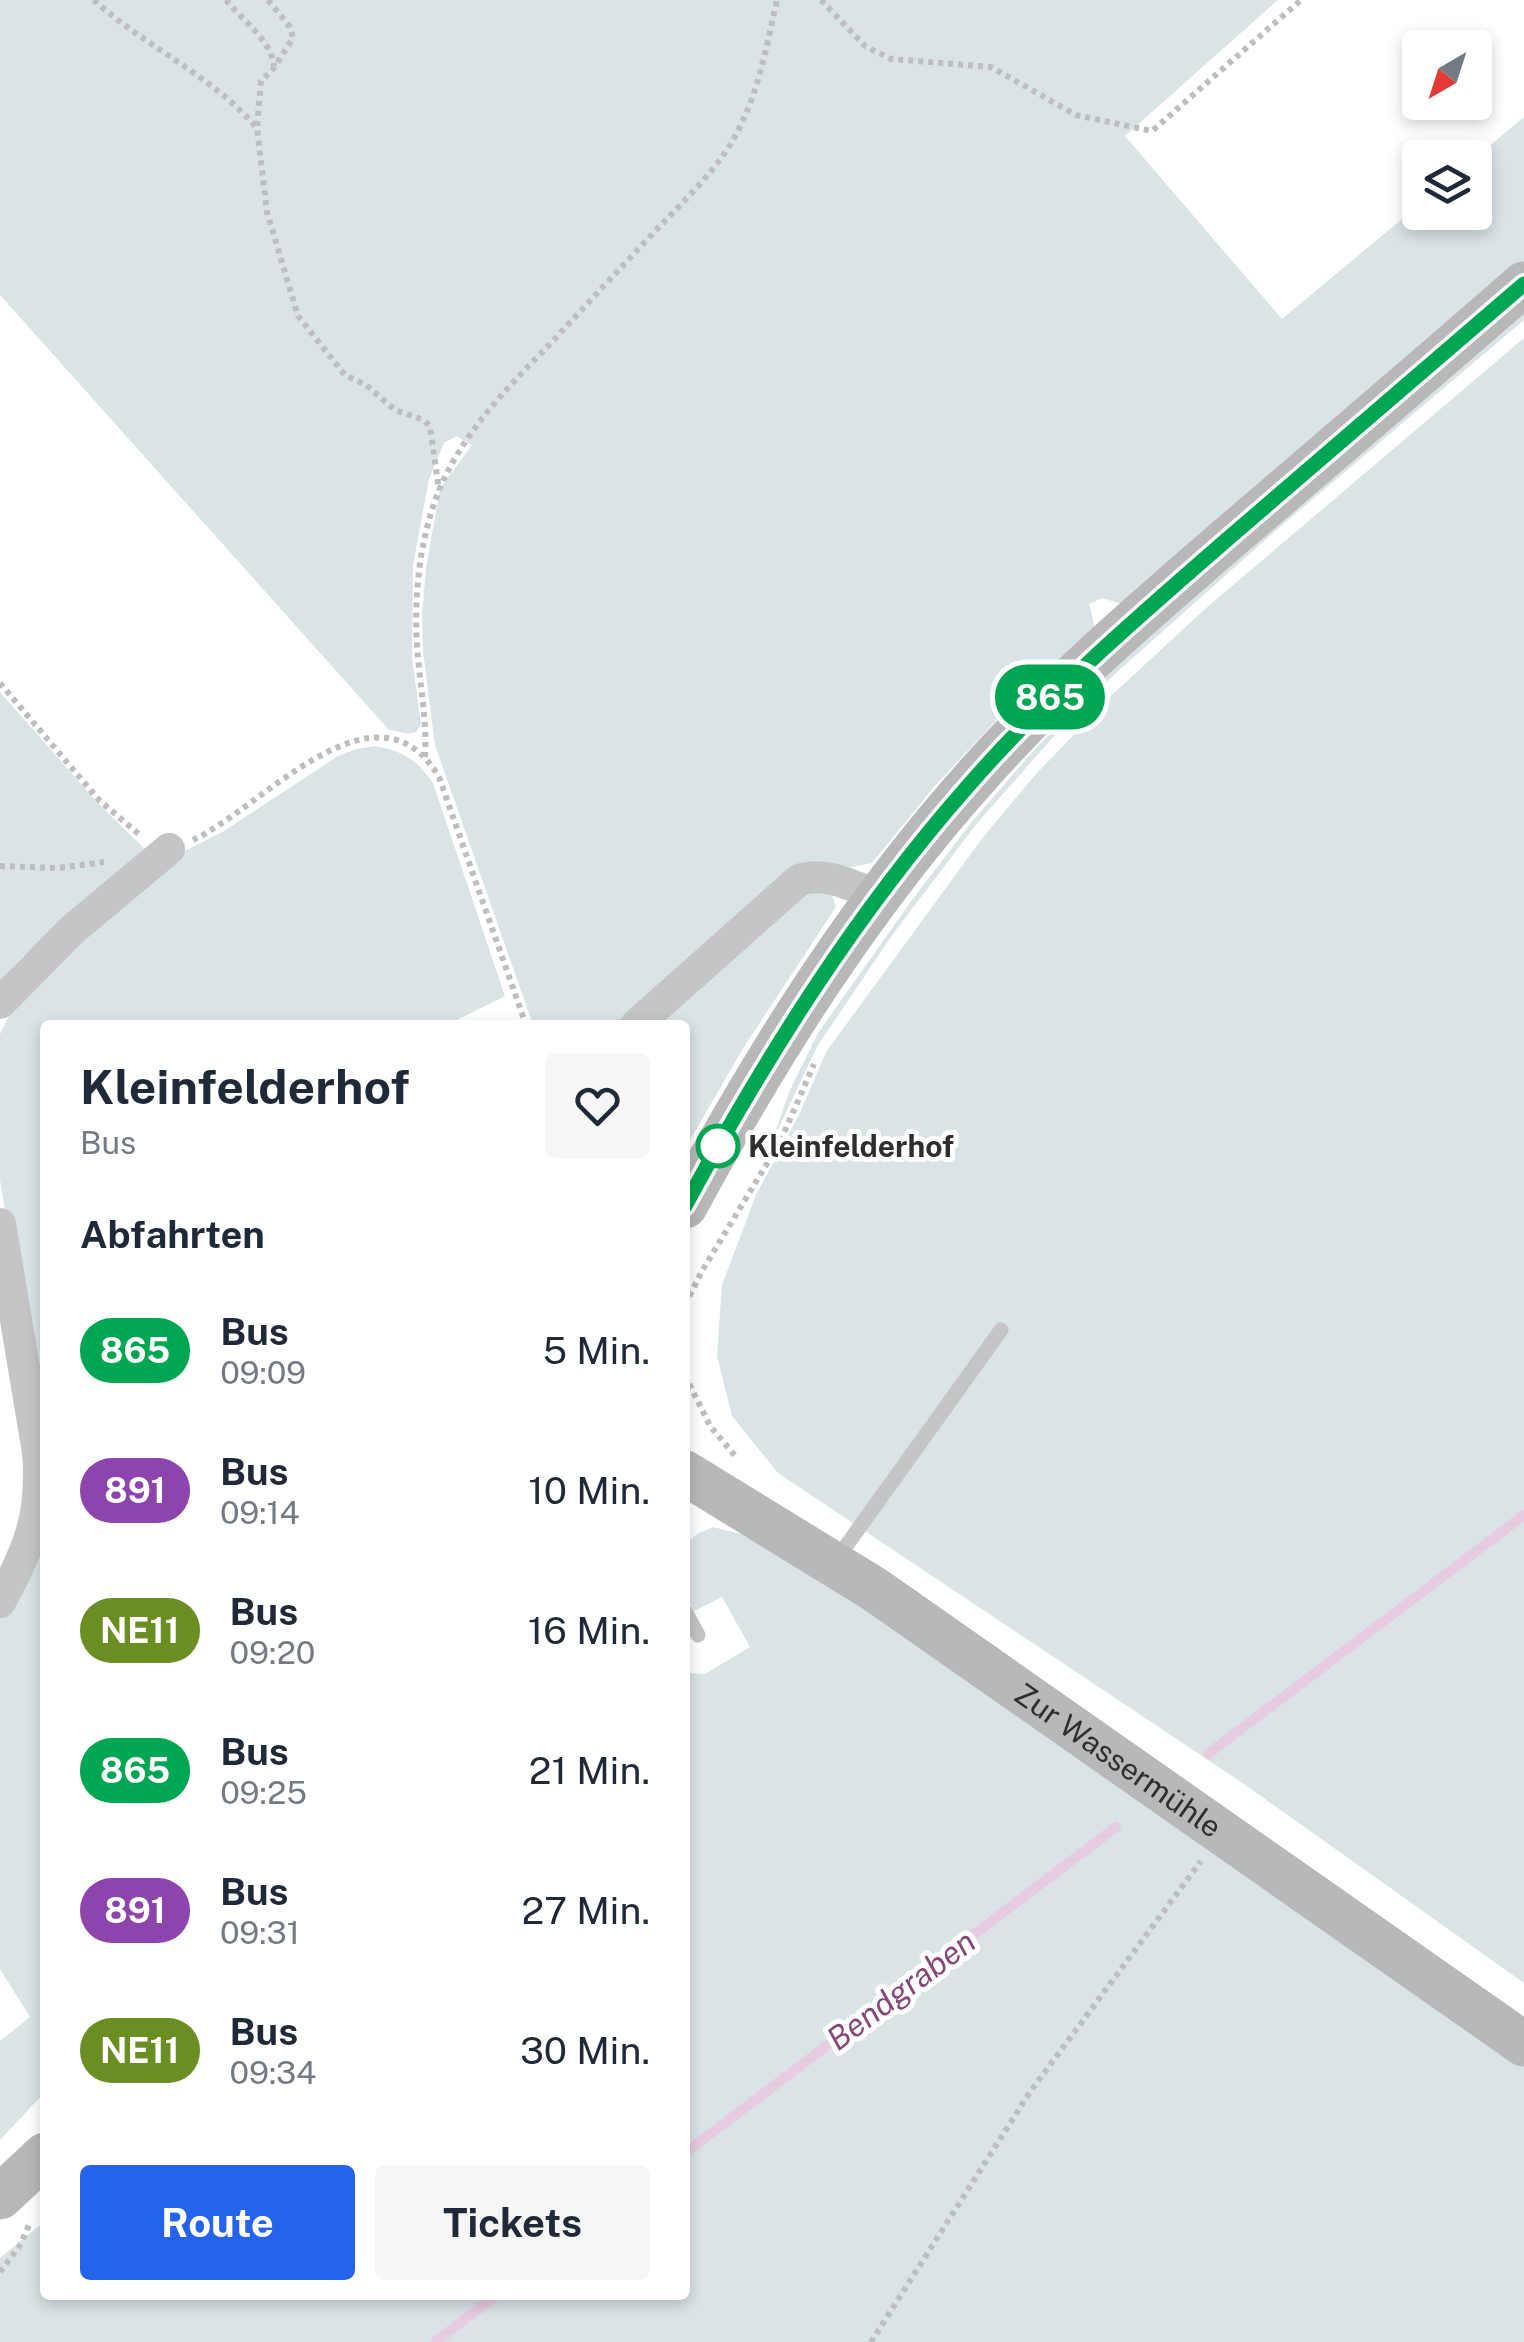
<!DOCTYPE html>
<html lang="de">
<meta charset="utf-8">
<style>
body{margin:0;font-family:"Public Sans",sans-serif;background:#f6f6f7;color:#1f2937;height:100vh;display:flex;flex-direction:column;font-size:38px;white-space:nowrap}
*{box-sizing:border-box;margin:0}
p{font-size:32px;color:#747a83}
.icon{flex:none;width:55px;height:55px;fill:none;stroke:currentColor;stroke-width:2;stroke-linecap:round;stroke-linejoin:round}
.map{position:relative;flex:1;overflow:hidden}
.side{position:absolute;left:40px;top:1020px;width:650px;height:1280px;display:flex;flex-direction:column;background:#fff;border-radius:10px;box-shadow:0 5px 15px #0003}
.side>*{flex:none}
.badge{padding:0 20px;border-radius:32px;font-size:35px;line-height:65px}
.needle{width:65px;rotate:219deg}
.tools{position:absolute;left:1402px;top:30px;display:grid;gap:20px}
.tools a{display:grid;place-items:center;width:90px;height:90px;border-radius:10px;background:#fff;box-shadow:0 5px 15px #0003;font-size:50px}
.map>.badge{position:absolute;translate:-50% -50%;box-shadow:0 0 0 5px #fff}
h2{padding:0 40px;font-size:38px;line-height:90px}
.round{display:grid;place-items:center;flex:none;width:105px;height:105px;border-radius:10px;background:#f6f6f7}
.overview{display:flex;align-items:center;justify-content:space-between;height:170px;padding:0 40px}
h1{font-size:48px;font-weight:700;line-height:75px}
.cta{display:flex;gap:20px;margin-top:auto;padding:20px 40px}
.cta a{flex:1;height:115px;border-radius:10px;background:#2563eb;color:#fff;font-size:40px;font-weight:700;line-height:115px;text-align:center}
.cta a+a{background:#f6f6f7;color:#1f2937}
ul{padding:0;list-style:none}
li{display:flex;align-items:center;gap:30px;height:140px;padding:0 40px}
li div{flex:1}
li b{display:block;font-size:38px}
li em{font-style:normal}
li .badge{min-width:110px;font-weight:700;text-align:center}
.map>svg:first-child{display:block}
.green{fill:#dae3e6}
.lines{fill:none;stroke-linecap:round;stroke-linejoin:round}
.stream{stroke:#e7cce1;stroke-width:10}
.path{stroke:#bebebe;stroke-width:6;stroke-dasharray:5 5;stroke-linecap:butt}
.lane{stroke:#c5c5c5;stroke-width:15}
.street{stroke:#c5c5c5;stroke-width:32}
.secondary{stroke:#b8b8b8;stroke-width:45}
.line-casing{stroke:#fff;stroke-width:22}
.line{stroke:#00a651;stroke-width:15}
.stop-dot{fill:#fff;stroke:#00a651;stroke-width:5}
.labels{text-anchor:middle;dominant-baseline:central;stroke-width:10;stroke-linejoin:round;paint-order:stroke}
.stop-label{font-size:30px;font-weight:bold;fill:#2e2e2e;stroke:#fff;text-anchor:start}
.street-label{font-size:30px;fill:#2e2e2e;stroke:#fff}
.water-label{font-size:32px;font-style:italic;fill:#864677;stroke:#fff}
</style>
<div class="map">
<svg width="1524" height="2342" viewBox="0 0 1524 2342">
<rect width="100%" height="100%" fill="#fff"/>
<path class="green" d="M0,0H1278L1125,136L1282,319L1420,204V212H1475V158L1524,117V262L1122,604L1102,598L1089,604L1095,628L1004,712L934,787L872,863L847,868L813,866L623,1025H533L435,745L423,651L422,614L426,568L440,489L472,445L457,436L444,443L429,479L413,565L412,658L421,724L416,732L408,734L388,729L0,295Z
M1524,312V320L1280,527L1116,673L1064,725L978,822L893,934L818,1045L771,1144L790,1090L818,1033L912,900L970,824L1035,749L1127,654Z
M1524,338V1983L1241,1782L778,1473L732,1416L717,1356L722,1285L756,1195L800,1113L826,1052L984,836L1036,774L1113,694L1205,609Z
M0,692L97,802L152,856L24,955L0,981Z
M375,746C403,751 417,760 433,783L505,996L447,1025H45V1454L0,1180V1034L19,996L179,854L224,831L338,756L356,749Z
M822,888L832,895L836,907L742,1050L685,1149V1025H655L799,892Z
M45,1474V2092L0,2140V2041L30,2017L0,1969V1618L30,1560Z
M713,1527L757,1538L819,1575L1524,2062V2342H0V2258L45,2221V2295H685V1673L705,1674L750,1647L722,1597L694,1611L685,1594V1545L697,1534Z"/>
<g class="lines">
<path class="stream" d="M1208,1754L1524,1515
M685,2153L1116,1827
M435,2342L497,2295"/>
<path class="path" d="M94,0C144,46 211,75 256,127
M226,0C243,21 271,40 274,66
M268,0L290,27L293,38L274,68L261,81L257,128L267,212L298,316L345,375L366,385L395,410L424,420L430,427L439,490
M821,0L865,46L891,59L991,67L1076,115L1152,131L1301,0
M0,683L99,800L141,836
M425,757C427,723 421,692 418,658C413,604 418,544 438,493C462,433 508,387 552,342C588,303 624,264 661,225C688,197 720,166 738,131C759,89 767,45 777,0
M193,840C262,808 376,671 439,777L526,1025
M0,866L58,868L104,862
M685,1305L702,1271L780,1142L814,1064
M685,1375L710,1426L737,1458
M0,2272L21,2244L30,2222
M871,2342L1030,2092L1201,1861"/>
<path class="lane" d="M836,1560L1001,1330
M685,1611L698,1635"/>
<path class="street" d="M0,1003L72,930L169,849
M636,1025L799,880C825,871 854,886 878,896
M0,1224L38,1452C43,1514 30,1548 0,1602"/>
<g class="secondary">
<path d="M685,1206C769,1051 864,900 983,769C1061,682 1149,607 1237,531C1333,449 1429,367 1524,284"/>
<path id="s1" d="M685,1473L874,1589L1524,2044"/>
<path d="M0,2197L45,2155"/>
</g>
</g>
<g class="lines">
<g class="line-casing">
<path id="line" d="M685,1206C765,1058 856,913 968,786C1048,694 1139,616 1231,536C1329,452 1427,368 1524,284"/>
</g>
<use href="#line" class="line"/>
</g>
<circle class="stop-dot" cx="718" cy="1146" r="20"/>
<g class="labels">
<g class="stop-label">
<text x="748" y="1146">Kleinfelderhof</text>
</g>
<g class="street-label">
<text stroke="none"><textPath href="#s1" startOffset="520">Zur Wassermühle</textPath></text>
</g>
<g class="water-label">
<text transform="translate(901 1990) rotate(-37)">Bendgraben</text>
</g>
</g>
</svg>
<div class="tools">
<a><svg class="needle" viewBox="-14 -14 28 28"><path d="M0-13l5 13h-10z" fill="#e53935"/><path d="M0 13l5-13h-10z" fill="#747a83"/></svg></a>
<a><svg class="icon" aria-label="layers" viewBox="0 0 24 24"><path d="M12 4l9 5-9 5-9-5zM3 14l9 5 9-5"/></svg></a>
</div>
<b class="badge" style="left:1050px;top:697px;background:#00a651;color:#fff">865</b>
<section class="side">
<div class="overview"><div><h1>Kleinfelderhof</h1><p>Bus</p></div><a class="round"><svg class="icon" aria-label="heart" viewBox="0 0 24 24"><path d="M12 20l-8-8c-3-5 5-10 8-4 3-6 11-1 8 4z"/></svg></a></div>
<h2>Abfahrten</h2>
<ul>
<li><span class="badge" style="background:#00a651;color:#fff">865</span><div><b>Bus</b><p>09:09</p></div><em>5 Min.</em></li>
<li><span class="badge" style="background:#8e44ad;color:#fff">891</span><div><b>Bus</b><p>09:14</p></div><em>10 Min.</em></li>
<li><span class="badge" style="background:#6b8e23;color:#fff">NE11</span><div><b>Bus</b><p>09:20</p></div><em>16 Min.</em></li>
<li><span class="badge" style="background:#00a651;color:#fff">865</span><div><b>Bus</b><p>09:25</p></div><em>21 Min.</em></li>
<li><span class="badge" style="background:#8e44ad;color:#fff">891</span><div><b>Bus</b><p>09:31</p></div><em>27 Min.</em></li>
<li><span class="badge" style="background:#6b8e23;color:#fff">NE11</span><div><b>Bus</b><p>09:34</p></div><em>30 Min.</em></li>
</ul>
<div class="cta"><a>Route</a><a>Tickets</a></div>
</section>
</div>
